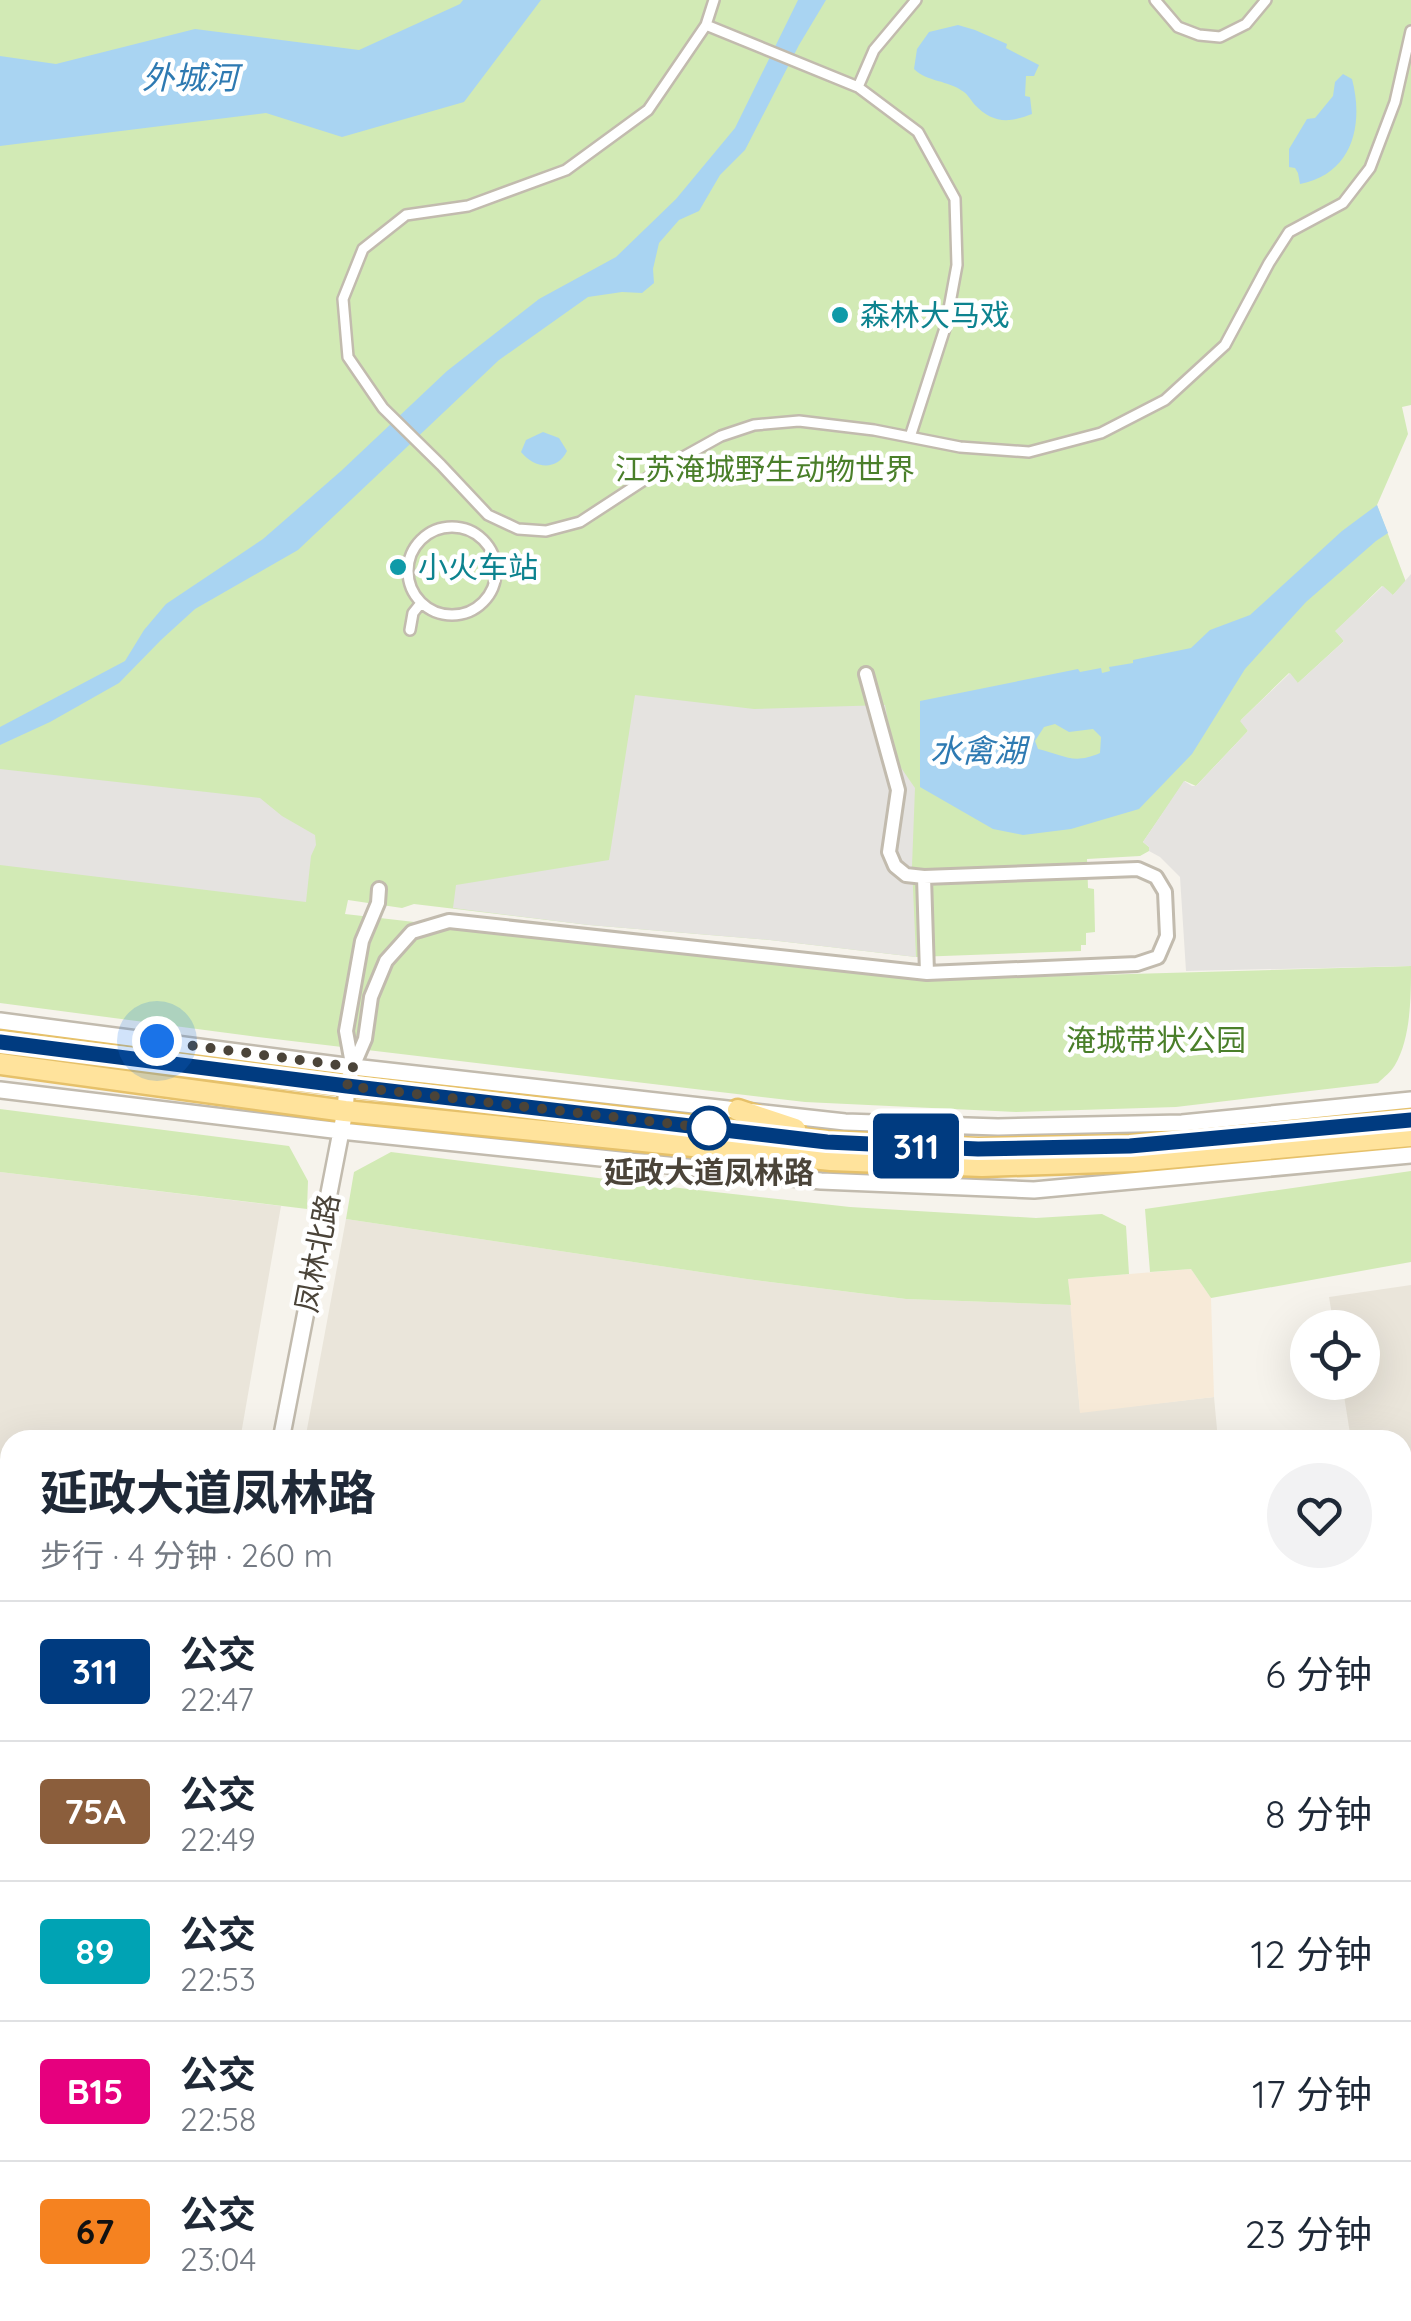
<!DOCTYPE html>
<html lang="zh">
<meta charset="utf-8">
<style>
body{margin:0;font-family:Quicksand,"Noto Sans SC",sans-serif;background:#f2f2f3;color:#1f2937;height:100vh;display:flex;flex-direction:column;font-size:38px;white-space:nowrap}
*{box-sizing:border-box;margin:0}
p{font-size:32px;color:#747a83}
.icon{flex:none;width:55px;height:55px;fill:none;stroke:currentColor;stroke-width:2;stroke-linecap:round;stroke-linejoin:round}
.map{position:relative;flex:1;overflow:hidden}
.details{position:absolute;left:0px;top:1430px;width:1412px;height:892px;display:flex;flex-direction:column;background:#fff;border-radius:30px 30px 0 0;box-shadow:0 10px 40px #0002}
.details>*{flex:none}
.badge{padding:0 20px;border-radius:8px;font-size:35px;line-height:65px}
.tools{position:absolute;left:1290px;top:1310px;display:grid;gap:20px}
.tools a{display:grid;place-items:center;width:90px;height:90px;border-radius:50%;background:#fff;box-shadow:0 10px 40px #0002;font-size:50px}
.you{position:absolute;width:50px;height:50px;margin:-25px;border:8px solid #fff;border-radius:50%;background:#1a73e8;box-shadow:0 0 0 15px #1a73e833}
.map>.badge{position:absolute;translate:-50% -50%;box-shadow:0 0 0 5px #fff}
.round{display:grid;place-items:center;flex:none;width:105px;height:105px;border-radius:52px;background:#f2f2f3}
.head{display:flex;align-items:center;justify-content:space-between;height:170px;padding:0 40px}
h1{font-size:48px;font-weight:700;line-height:75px}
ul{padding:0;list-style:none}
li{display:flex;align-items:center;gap:30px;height:140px;padding:0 40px;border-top:2px solid #e0e1e3}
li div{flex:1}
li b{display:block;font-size:38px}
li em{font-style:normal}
li .badge{min-width:110px;font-weight:700;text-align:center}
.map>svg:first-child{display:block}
.residential{fill:#eae5da}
.commercial{fill:#f7ead8}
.green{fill:#d2eab5}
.parking{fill:#e5e3e0}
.water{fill:#a9d4f2;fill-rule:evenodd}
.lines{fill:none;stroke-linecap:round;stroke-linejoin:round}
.pedestrian-casing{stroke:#c2bbae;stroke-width:14}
.minor-casing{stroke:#c2bbae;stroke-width:18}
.tertiary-casing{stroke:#c2bbae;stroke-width:20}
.primary-casing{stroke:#e6c16a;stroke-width:25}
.pedestrian{stroke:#fff;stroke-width:9}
.minor{stroke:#fff;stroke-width:12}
.tertiary{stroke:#fff;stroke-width:15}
.primary{stroke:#ffe39c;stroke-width:20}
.line-casing{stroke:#fff;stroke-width:22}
.line{stroke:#003b80;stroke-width:15}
.walk{stroke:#4b4439;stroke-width:10;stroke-dasharray:0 18}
.culture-dot{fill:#0f9aa8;stroke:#fff;stroke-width:4}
.stop-dot{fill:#fff;stroke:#003b80;stroke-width:5}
.labels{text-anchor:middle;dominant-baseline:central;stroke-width:9;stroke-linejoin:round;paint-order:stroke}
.culture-label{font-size:30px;fill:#0d838f;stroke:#fff;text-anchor:start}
.park-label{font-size:30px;fill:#4a7f2a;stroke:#fff}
.stop-label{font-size:30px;font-weight:bold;fill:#4b4439;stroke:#fff}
.street-label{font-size:30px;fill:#4b4439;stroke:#fff}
.water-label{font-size:32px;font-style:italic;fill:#2e7ab2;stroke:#fff}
</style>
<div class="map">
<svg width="1411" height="2321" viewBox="0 0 1411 2321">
<rect width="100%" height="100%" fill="#f6f3ec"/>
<path class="residential" d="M0,1172L281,1206L240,1440H10V1513L0,1511Z
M346,1219L747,1279L906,1299L1071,1305L1080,1412L1214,1397L1218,1440H305Z
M1411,1285V2321H1378L1379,2313L1402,2312V1440H1351L1342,1383L1362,1382V1328L1334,1327L1329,1297Z
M0,1592L10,1594V2004L0,2002Z
M0,2073L10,2075V2312L91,2313L89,2321H0Z
M157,2312H924L950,2321H155Z"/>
<path class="commercial" d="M1191,1269L1211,1298L1214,1397L1080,1413L1068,1279Z"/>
<path class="green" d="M0,0H1411V405L1402,407L1408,434L1377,505L1406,582L1392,596L1382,586L1336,631L1344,641L1297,684L1289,673L1241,720L1248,731L1196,786L1185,781L1143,842L1149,847V851L1140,856L1087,859L1088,888L1094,889L1095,932L1086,933V945H1081V951L916,957L770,940L589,925L414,904L402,908L348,900L345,914L915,980L1411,966C1411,996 1411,1038 1395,1065C1391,1072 1384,1077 1378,1083L1176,1107L1016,1112L805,1102L258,1037L0,1003Z
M0,1109L289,1146L308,1181L307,1209L0,1172Z
M391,1152L662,1186L850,1207L1036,1218L1102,1214L1126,1226L1129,1274L1068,1279L1071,1305L906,1299L747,1279L346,1219L354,1172Z
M1411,1171V1262L1211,1298L1191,1269L1150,1272L1145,1209Z"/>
<path class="parking" d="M1411,574V966L1186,971L1180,877L1160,857L1149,851V847L1143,842L1184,781L1192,786H1196L1248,731L1240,721L1290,673L1298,683L1344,641L1335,631L1383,586L1393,595Z
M635,695L754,709L885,705L895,759L915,788L912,866L916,957L770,940L589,925L453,908L456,885L609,860Z
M0,769L260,798L282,816L315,835L316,845L311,856L306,902L0,865Z"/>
<path class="water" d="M463,0H541L464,102L342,137L266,113L0,146V56L56,64L195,29L359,50L460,4Z
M798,0H826L799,45L745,150L720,175L699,211L679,220L659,243L653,269L654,283L642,293L622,292L588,297L499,360L298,550L195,609L161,640L119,683L50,722L0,745V727L125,661L144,630L166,604L263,539L341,471L447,371L539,299L616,257L676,199L735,128Z
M958,25L975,30L1007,44L1006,48L1039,65L1034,76H1026L1025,96L1030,97L1032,114C1009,123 993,124 974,104C972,101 967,94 964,92C948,80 927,82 914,69L917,49L929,32Z
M1343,74L1352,79C1364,124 1353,174 1300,184L1298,173L1295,168L1289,167V149L1307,119L1315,118L1333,96L1335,82Z
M543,432L559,438L567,451C557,471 535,469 521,452L526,440Z
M1377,505L1388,533L1376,541L1306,602L1245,669L1192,754L1139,809L1071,829L1023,835L993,829L920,787V701L1078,669L1080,672L1101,668L1102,673L1110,671L1109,667L1133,663V660L1191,648L1210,630L1250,615L1342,531ZM1055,724L1069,732L1093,729L1101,737L1100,753C1073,765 1064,755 1038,749L1035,741L1044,727Z"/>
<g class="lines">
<g class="pedestrian-casing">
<path id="pedestrian" d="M714,0L706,25L648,110L566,170L468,206L406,215L363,249L343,299L348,357L383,408L441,465L488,515L518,529L546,531L580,522L658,471L721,436L754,425L799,421L874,430L960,447L1029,452L1101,433L1165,400L1225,345L1269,263L1289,232L1343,203L1370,168L1395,102L1411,31
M1155,0L1178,27L1199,35L1220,37L1246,24L1266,0
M706,25L858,87L918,132L955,199L957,265L946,325L910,437
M858,87L874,50L916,0
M408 571a44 44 0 1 1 88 0a44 44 0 1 1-88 0Z
M410,630L413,613L421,603"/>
</g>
<g class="minor-casing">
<path id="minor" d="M866,674L898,790L889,852L895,866L906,875L924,877
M352,1064L346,1031L362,941L378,903L379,889
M353,1067L365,1039L371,997L386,961L412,932L449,921L927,973L1137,964L1158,957L1167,936L1165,892L1156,877L1138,869L924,877L927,973"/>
</g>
<g class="tertiary-casing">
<path id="tertiary" d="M0,1021L353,1067L845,1122L998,1127L1182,1123L1411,1100
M0,1090L341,1131L821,1181L1034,1190L1411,1155
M281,1440L345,1111L347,1085L350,1076
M0,1556L10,1558
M0,2043L10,2046
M1031,2312L1058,2321
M119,2321L120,2312
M1212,2321L1214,2312"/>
</g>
<g class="primary-casing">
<path id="primary" d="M0,1041L347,1085L827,1142L978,1149L1130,1146L1411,1120
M0,1064L345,1111L831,1160L982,1166L1135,1161L1411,1136
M738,1110L795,1129"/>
</g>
<use href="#pedestrian" class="pedestrian"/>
<use href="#minor" class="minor"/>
<use href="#tertiary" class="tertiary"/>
<use href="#primary" class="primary"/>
</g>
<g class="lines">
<g class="line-casing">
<path id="line" d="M0,1042L347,1086L827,1142L978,1149L1130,1146L1411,1120"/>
</g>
<use href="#line" class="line"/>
<path class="walk" d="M157,1041L353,1067L347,1086L716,1129L709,1128"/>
</g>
<g class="culture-dot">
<circle cx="840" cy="315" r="10"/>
<circle cx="398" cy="567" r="10"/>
</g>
<circle class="stop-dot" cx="709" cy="1128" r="20"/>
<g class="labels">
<g class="culture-label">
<text x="860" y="315">森林大马戏</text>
<text x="418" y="567">小火车站</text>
</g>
<g class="park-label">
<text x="765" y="469">江苏淹城野生动物世界</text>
<text x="1156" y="1040">淹城带状公园</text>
</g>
<g class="stop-label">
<text x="709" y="1172">延政大道凤林路</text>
</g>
<g class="street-label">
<text transform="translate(317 1253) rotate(-79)">凤林北路</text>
</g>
<g class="water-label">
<text x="190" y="77">外城河</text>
<text x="978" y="750">水禽湖</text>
</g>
</g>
</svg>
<div class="tools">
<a><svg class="icon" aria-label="locate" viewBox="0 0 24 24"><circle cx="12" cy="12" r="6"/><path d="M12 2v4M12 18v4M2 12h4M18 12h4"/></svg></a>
</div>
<div class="you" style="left:157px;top:1041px"></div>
<b class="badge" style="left:916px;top:1146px;background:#003b80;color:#fff">311</b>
<section class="details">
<div class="head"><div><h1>延政大道凤林路</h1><p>步行 · 4 分钟 · 260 m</p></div><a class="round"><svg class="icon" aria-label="heart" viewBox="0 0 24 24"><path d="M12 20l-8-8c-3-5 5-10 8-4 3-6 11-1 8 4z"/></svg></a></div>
<ul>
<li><span class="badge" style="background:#003b80;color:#fff">311</span><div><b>公交</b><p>22:47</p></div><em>6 分钟</em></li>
<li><span class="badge" style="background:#8b5e3c;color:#fff">75A</span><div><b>公交</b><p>22:49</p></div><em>8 分钟</em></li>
<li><span class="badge" style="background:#00a3b4;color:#fff">89</span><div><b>公交</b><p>22:53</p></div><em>12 分钟</em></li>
<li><span class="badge" style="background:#e6007e;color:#fff">B15</span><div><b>公交</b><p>22:58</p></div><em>17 分钟</em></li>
<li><span class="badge" style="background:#f58220;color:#111">67</span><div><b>公交</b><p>23:04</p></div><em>23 分钟</em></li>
</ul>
</section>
</div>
